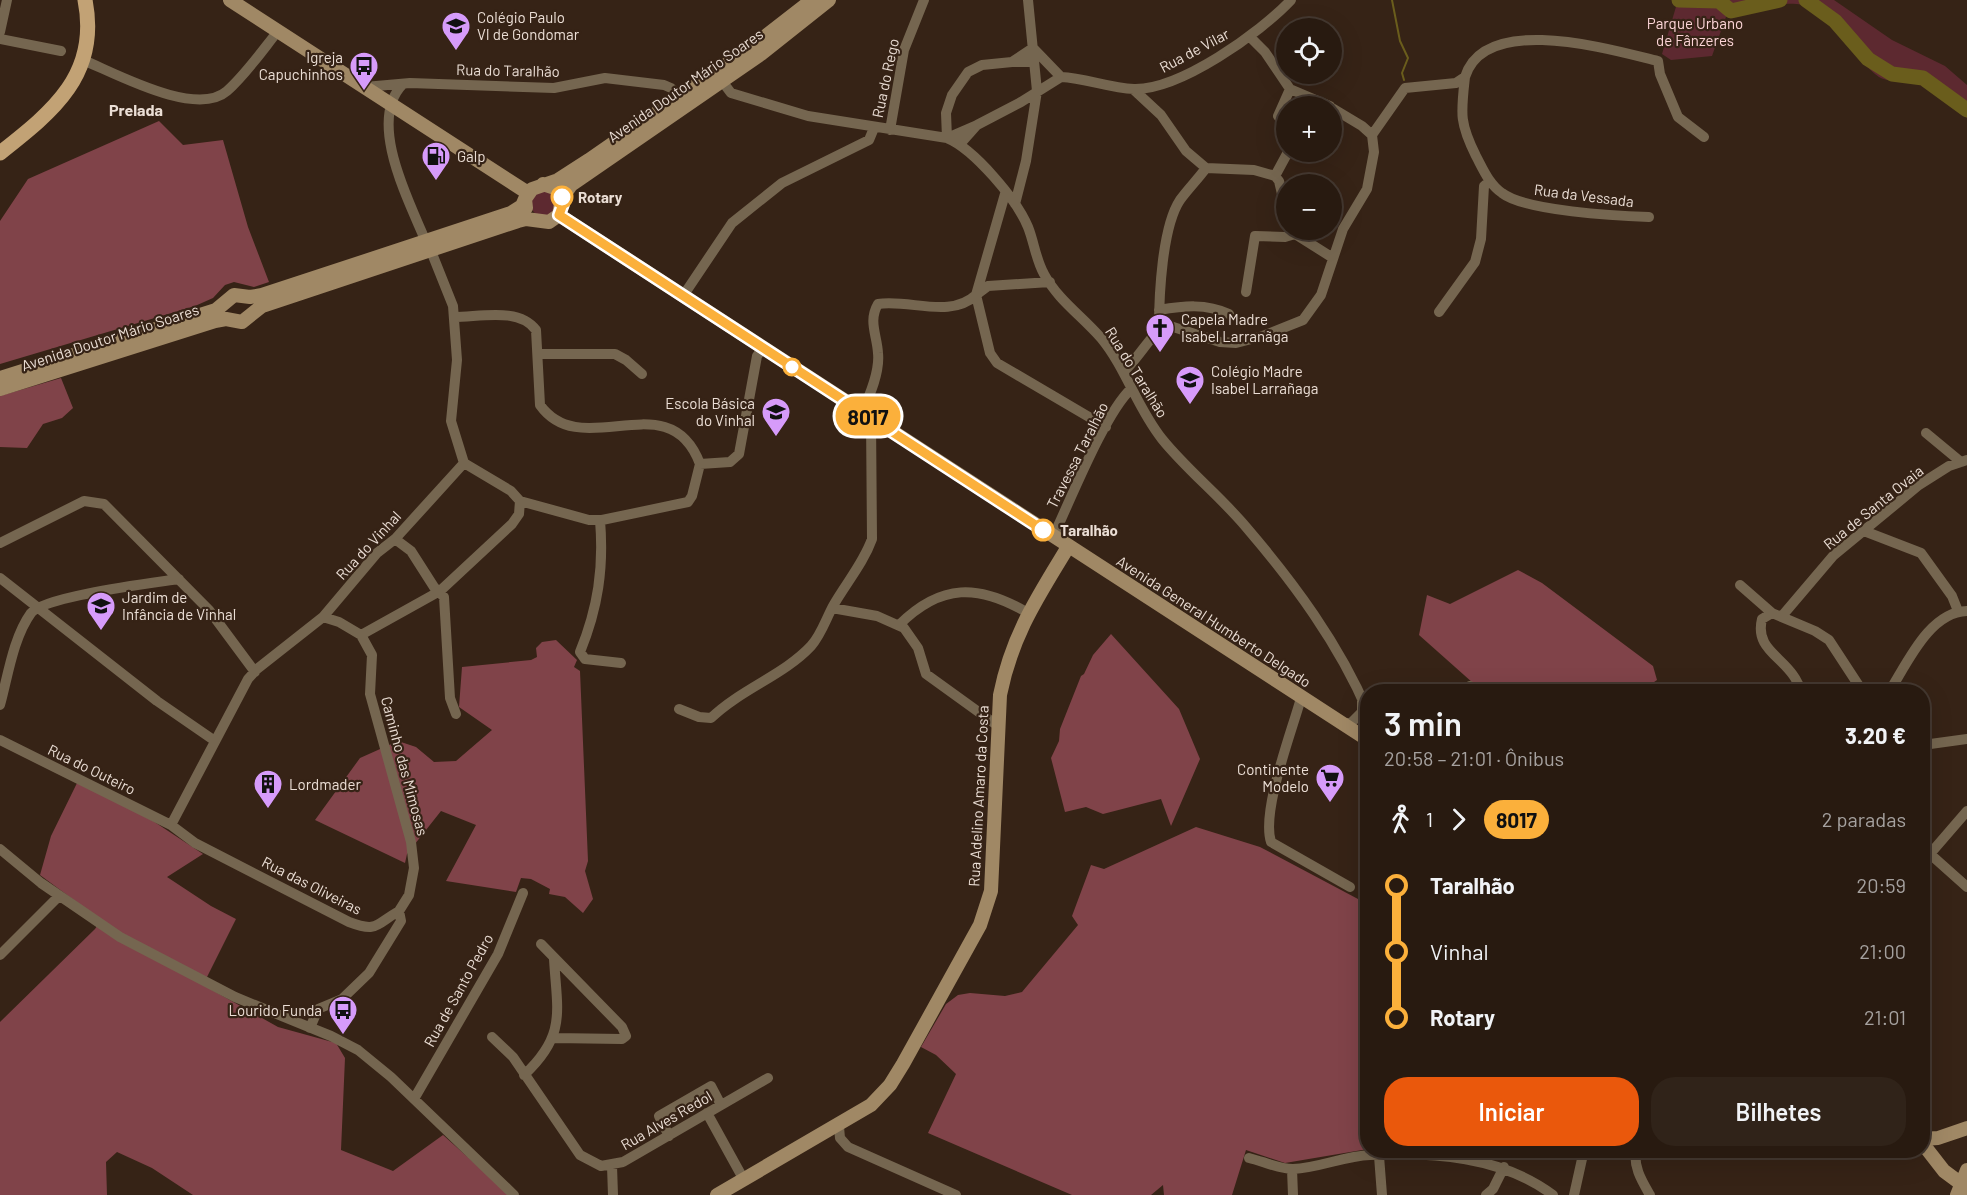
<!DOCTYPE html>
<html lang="pt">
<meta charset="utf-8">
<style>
body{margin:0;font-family:Barlow,sans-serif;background:#302319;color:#f1f3f6;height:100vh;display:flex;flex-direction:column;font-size:22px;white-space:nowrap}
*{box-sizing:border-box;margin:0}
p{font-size:20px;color:#a5a19f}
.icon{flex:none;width:33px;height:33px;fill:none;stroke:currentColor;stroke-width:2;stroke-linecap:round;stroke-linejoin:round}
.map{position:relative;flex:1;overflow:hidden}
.drawer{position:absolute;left:1360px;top:684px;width:570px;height:474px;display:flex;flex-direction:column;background:#281a10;border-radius:24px;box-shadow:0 6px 24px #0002,0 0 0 2px #443830}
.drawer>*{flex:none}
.badge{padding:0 12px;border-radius:20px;font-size:21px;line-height:39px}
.tools{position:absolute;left:1276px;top:18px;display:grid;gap:12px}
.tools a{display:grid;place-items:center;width:66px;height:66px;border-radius:50%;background:#281a10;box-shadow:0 6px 24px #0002,0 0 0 2px #443830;font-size:30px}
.map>.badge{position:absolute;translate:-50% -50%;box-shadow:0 0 0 3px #fff}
.legs{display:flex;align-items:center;gap:9px;height:66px;padding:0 24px;font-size:20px}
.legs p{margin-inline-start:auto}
.headline{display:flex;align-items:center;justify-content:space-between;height:102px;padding:0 24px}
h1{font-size:33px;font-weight:600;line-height:45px}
.cta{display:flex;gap:12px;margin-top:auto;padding:12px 24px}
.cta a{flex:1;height:69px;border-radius:24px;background:#ea580c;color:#fff;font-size:24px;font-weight:600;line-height:69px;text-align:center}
.cta a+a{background:#302319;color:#f1f3f6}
ul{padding:0 24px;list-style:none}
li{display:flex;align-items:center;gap:21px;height:66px;font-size:22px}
li i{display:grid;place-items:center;width:9px;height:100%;margin:0 8px;background:currentColor}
li i::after{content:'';width:15px;height:15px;margin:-8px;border:4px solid;border-radius:50%;background:#281a10}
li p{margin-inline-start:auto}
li:first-child i{background:linear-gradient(#0000 50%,currentColor 0)}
li:last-child i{background:linear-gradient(currentColor 50%,#0000 0)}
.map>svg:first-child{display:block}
.green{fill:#5d2930}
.forest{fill:#804349}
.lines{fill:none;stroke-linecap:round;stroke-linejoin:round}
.stream{stroke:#6a5d1c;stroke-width:2}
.river{stroke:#6a5d1c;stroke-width:15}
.street{stroke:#756650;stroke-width:10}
.secondary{stroke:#a08865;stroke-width:14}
.primary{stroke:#c2a275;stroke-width:15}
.line-1-casing{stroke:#fff;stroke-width:14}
.line-1{stroke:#fbb03b;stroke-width:9}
.stop-1-dot{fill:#fff;stroke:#fbb03b;stroke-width:3}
.labels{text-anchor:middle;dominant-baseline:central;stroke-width:4.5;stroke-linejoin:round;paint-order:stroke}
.poi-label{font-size:15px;fill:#ebded5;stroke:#362316;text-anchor:start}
.park-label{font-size:15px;fill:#fdd5d7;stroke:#362316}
.street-label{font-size:15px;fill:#ebded5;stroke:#362316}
.stop-label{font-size:15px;font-weight:bold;fill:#ebded5;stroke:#362316;text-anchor:start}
.neighbourhood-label{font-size:16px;font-weight:bold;fill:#ebded5;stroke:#362316}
</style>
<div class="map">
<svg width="1967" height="1195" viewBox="0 0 1967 1195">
<rect width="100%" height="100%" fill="#362316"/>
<path class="green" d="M1678,0H1834L1892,40L1945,66L1967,85V118C1958,103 1923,83 1906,81C1896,80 1887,82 1879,77C1857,62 1826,10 1804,5C1780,0 1750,10 1727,14L1712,56L1671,60L1662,54Z
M531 204a13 13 0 1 1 26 0a13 13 0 1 1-26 0Z"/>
<path class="forest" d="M159,121L183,145L223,140L248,227L269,282L254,287L234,282L225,285L213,298L195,306L0,364V221L28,179Z
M61,378L73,408L62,418L43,424L27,448L0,447V396Z
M1518,570L1542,583L1653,666L1657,680L1641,691H1482L1419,635L1427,595L1450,604Z
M1111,634L1179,709L1200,759L1171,826L1161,799L1103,814L1086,807L1065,812L1051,758L1059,741L1060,729L1081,676L1084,674L1093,655Z
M556,640L577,660L574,667L580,671L588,861L585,871L593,899L583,913L565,897L549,894L550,889L531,879L521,878L516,892L446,881L476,825L441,811L407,854L405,863L315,820L360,758L398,741L416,747L434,762L456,761L492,730L459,707L462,667L531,660L537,657L536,648L542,642Z
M78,781L153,821L203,854L167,877L211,906L236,919L207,977L212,990L278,1027L336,1043L345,1058L341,1150L393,1171L443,1135L510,1195H193L152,1168L117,1152L106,1162L107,1195H0V1022L95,929L101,920L40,875L51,836Z
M1196,827L1260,847L1358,899L1368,895V1149L1285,1163L1246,1150L1232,1195H1164L1163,1185L1151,1195H1072L928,1133L956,1074L936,1055L921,1047L946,1004L958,995L970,993L1005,996L1022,992L1078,925L1072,916L1091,865L1104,869Z"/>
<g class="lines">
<path class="stream" d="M1392,0L1400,41L1408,58L1402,73L1404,80"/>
<path class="river" d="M1679,0L1719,1L1731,11L1780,0
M1806,0L1835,21L1868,59L1892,74L1923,78L1967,110"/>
<path class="street" d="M0,32L7,0
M1250,37L1265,52L1290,89L1330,106
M0,39L61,51
M1033,48L1012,62H1034
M1033,48L1061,77
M83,60C115,73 196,118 227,91C246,74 262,51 278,31
M1061,77C1085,78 1109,88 1134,89C1180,90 1260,33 1291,0
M1465,77C1461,113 1459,122 1476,156C1483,169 1489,184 1502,193C1525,211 1617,216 1649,217
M722,81L731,93L808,116L947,138C974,149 1017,200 1028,227C1034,242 1036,260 1044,274C1058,300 1082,316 1101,338C1126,368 1137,408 1162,439C1187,470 1220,496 1246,527C1294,583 1339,644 1368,712
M403,84C366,121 410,203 426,242
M365,87L410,83L554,88L605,78L664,85L671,88L679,98
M1133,89L1161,115L1186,151L1206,168L1254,170L1275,176L1279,181L1287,215
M1332,108L1362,126L1372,135
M977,125L1021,102L1061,77
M1287,129L1278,116L1290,89
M890,130L904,50L924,0
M961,143L977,125L947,138L946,113L952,95L968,72L982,65L1012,62
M1275,176L1288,152
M1015,204L1026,161L1037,91L1028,0
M1293,230L1295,234L1333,258
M1050,282L988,286L976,295L990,353L997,363L1106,427
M1246,292L1255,236L1285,237L1295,234
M683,296L732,223L782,183L869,140L874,128
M1159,310C1183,306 1206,303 1229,314
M1439,312L1475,262L1481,239L1484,186L1490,181
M454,317C480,317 519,307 536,330L540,405C582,464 669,381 700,464
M1159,328C1159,296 1162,227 1180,200C1188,189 1198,179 1206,168
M539,354H615L626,360L642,374
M1123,372C1137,361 1154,329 1167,325L1220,342L1236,343L1263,336L1303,320L1321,295L1343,229L1367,189L1374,152L1372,135L1405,88L1456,83L1465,77C1485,12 1612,50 1658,61L1660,74L1678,117L1704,137
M862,412C870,395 880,372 878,353C877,335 868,321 878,304C910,299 950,319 976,295L1005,194
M1926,433L1961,462
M464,463L511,491L520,501L589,520H602L688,502L692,496L700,464
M700,464L730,462L739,454L757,356L763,348
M600,520C604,568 598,608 580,652L585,659L621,663
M1864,531L1921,553L1952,596L1958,611
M1053,537C1070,501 1105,413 1131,389
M395,539L411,551L434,587L444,597L450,698L456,714
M0,543L84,501L104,504L209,610L255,672
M0,578L157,701L215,741
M1740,585L1772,613L1815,631L1829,640L1863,692
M832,608L877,616L904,628L918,648L926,674L998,726
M1772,613L1762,619C1755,647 1779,655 1793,675C1797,680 1798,686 1803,692
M1782,616L1833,556L1919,485L1949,466L1967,460
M323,617L339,622L361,635L372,655L370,694L411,842L414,868L409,895L399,911
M899,625C941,583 979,584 1028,613
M361,635L440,591L512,524L519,514L520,501
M1465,692L1470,686
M1889,692C1907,664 1929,612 1967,611
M1301,698C1292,731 1261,811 1271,842L1350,887
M0,705C8,676 13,638 31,613C44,596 153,583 179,579
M679,709L699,717L711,718C741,689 784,675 811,646C821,635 826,619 833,606C846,583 863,564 872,539L871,418
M1342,723H1351L1362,712V701
M0,740L171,825L195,843L349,922C378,933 376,924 399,911L401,921L369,973L342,999L318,1009L310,1028
M1923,745L1967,739
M171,825L248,679L257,669L323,617L377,553L395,539L464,463L451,421L457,360L453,306L431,251
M0,849L41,883L120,937L235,997L331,1036L358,1050L391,1077L514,1195
M1930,854L1967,887
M1923,862L1967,811
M541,944L622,1027L626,1036L622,1039L554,1038
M0,955L59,896
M492,1037L513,1057L580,1155L601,1166L623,1162L768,1078
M524,1075C567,1035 557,1011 554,959
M414,1099L498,954L523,893
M707,1113L744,1180
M839,1127L840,1138L848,1147L956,1195
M669,1136L659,1116L711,1086L721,1105
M1636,1150C1633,1167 1642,1181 1650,1195
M1379,1156L1382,1195
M1249,1158C1262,1161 1279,1169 1293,1169C1319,1168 1344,1156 1370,1155C1433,1152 1501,1156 1553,1195
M612,1166L613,1195
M1292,1169L1293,1195
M1486,1195L1493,1189L1504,1167
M1574,1195L1584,1150"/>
<path class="secondary" d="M230,0L528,193
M562,198L571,185L761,54L829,0
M526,208L525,199L532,189L558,180L589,160L753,46L812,0
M559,215L1368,740
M0,378L216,310L234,295L250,297L262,295L511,213L522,206L525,199
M0,389L215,321L226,319L242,322L262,306L518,221L526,219L549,222L559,215L562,198L555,188L543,184
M1923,1139L1938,1138L1967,1128
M1923,1144L1944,1171L1967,1188
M717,1195L871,1105L890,1085L903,1064L980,925L991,891L1000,695C1012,635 1037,598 1068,547
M1957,1195L1967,1170"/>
<path class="primary" d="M0,153C52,112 100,75 85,0"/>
</g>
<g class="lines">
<g class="line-1-casing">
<path id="line-1" d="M562,197L563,204L559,215L1043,530"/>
</g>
<use href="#line-1" class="line-1"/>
</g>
<defs>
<g id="school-pin" transform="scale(1.5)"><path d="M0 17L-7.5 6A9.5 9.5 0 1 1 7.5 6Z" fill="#d69bfa" stroke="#362316"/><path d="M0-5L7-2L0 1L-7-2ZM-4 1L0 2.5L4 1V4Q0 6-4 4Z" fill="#111"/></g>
<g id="bus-pin" transform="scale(1.5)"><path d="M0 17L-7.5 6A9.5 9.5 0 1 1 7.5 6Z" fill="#d69bfa" stroke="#362316"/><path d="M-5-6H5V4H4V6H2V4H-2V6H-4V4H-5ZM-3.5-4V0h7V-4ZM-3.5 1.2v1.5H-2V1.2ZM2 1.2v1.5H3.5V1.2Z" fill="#111"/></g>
<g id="fuel-pin" transform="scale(1.5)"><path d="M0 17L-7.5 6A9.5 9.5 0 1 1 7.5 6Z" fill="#d69bfa" stroke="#362316"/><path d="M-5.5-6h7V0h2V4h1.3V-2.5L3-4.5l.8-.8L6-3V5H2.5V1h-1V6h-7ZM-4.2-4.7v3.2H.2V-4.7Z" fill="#111"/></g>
<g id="church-pin" transform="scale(1.5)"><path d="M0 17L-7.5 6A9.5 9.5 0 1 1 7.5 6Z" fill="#d69bfa" stroke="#362316"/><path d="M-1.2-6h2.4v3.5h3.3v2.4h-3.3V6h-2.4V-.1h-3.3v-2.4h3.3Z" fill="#111"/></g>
<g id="supermarket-pin" transform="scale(1.5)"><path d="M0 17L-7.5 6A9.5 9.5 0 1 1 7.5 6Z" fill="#d69bfa" stroke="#362316"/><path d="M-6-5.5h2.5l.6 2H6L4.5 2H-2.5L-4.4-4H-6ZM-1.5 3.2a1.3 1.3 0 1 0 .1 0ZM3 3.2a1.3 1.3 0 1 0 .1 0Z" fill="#111"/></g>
<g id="building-pin" transform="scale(1.5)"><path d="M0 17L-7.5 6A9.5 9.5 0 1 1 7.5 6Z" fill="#d69bfa" stroke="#362316"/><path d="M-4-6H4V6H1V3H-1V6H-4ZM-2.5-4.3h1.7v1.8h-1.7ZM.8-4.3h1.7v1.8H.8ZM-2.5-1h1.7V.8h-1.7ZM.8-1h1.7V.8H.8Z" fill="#111"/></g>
</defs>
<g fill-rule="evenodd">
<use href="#school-pin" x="456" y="26"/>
<use href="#bus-pin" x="364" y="66"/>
<use href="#fuel-pin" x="436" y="156"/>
<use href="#church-pin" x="1160" y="328"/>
<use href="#school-pin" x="1190" y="380"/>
<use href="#school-pin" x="776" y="412"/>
<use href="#school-pin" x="101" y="606"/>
<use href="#supermarket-pin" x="1330" y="778"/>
<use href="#building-pin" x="268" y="784"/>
<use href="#bus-pin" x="343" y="1010"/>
</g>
<g class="stop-1-dot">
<circle cx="562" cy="197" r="10"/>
<circle cx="792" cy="367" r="8"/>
<circle cx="1043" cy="530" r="10"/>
</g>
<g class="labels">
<g class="poi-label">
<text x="477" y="17">Colégio Paulo<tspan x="477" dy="17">VI de Gondomar</tspan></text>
<text x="343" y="57" text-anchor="end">Igreja<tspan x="343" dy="17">Capuchinhos</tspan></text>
<text x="457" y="156">Galp</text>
<text x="1181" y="319">Capela Madre<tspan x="1181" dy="17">Isabel Larranãga</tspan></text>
<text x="1211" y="371">Colégio Madre<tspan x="1211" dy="17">Isabel Larrañaga</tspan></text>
<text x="755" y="403" text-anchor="end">Escola Básica<tspan x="755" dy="17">do Vinhal</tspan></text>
<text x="122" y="597">Jardim de<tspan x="122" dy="17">Infância de Vinhal</tspan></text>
<text x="1309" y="769" text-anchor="end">Continente<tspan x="1309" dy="17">Modelo</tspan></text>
<text x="289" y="784">Lordmader</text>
<text x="322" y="1010" text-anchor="end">Lourido Funda</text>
</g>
<g class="park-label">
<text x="1695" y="23">Parque Urbano<tspan x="1695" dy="17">de Fânzeres</tspan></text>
</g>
<g class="street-label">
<text transform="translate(1194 50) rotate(-28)">Rua de Vilar</text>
<text transform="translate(508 70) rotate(1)">Rua do Taralhão</text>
<text transform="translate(885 78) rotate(-78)">Rua do Rego</text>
<text transform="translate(685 85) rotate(-35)">Avenida Doutor Mário Soares</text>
<text transform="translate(1584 195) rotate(7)">Rua da Vessada</text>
<text transform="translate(110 337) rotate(-18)">Avenida Doutor Mário Soares</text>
<text transform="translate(1137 372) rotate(58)">Rua do Taralhão</text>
<text transform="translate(1077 455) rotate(-63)">Travessa Taralhão</text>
<text transform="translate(1873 507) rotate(-39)">Rua de Santa Ovaia</text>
<text transform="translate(368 545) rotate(-47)">Rua do Vinhal</text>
<text transform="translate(1214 621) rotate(33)">Avenida General Humberto Delgado</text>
<text transform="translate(405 766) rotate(75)">Caminho das Mimosas</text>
<text transform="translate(92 769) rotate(26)">Rua do Outeiro</text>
<text transform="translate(978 796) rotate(-87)">Rua Adelino Amaro da Costa</text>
<text transform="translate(312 885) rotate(27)">Rua das Oliveiras</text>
<text transform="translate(458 990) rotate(-61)">Rua de Santo Pedro</text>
<text transform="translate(666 1120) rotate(-30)">Rua Alves Redol</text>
</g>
<g class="stop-label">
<text x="578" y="197">Rotary</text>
<text x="1060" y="530">Taralhão</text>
</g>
<g class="neighbourhood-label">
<text x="136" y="109">Prelada</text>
</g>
</g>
</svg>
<div class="tools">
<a><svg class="icon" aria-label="locate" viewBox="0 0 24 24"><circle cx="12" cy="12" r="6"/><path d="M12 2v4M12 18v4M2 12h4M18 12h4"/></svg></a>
<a>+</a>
<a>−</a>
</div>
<b class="badge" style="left:868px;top:416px;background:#fbb03b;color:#111">8017</b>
<section class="drawer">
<div class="headline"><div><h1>3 min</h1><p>20:58 – 21:01 · Ônibus</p></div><b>3.20 €</b></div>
<div class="legs"><svg class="icon" aria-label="walk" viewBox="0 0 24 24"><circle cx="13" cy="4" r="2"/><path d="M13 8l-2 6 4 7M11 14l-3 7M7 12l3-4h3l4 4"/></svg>1<svg class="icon" aria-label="forward" viewBox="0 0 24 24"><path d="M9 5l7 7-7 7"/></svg><b class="badge" style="background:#fbb03b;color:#111">8017</b><p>2 paradas</p></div>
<ul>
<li><i style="color:#fbb03b"></i><b>Taralhão</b><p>20:59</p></li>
<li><i style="color:#fbb03b"></i><span>Vinhal</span><p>21:00</p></li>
<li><i style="color:#fbb03b"></i><b>Rotary</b><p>21:01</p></li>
</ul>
<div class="cta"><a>Iniciar</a><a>Bilhetes</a></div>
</section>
</div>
